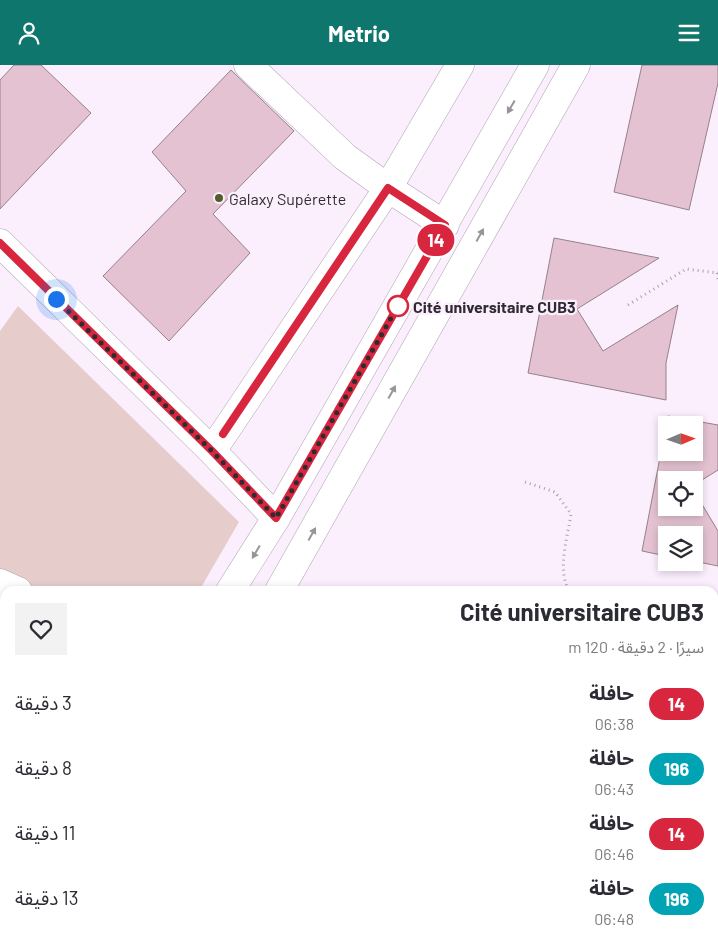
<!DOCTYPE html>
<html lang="ar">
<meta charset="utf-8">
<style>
body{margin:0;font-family:Barlow,"Noto Sans Arabic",sans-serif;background:#f2f2f3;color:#2b2b33;direction:rtl;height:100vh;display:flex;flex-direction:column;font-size:19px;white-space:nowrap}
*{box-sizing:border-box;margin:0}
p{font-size:16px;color:#7c7c81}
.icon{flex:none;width:28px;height:28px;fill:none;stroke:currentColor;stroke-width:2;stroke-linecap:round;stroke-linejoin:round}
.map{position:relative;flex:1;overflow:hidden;direction:ltr}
.panel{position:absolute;left:0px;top:521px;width:719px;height:356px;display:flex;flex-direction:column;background:#fff;border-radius:15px 15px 0 0;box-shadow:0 2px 8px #0003;direction:rtl}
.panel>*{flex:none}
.badge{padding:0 10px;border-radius:16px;font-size:18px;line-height:32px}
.needle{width:32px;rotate:88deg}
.controls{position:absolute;left:658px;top:351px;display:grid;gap:10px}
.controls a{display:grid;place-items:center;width:45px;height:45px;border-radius:0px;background:#fff;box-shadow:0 2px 8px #0003;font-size:25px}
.you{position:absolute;width:25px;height:25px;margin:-12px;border:4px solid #fff;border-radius:50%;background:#1a73e8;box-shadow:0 0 0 8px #1a73e833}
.map>.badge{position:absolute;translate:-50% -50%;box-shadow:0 0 0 2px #fff}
.round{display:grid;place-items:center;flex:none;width:52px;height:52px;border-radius:0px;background:#f2f2f3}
.head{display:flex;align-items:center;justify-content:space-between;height:85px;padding:0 15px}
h1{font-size:24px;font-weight:700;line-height:38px}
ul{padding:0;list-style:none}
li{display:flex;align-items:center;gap:15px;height:65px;padding:0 15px}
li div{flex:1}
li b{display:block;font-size:19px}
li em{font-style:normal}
li .badge{min-width:55px;font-weight:700;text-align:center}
header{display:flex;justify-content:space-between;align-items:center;height:65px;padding:0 15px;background:#0f766e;color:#fff;font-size:22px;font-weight:700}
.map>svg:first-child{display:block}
.green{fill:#e6cdcc}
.building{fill:#e4c2d1;stroke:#96818a}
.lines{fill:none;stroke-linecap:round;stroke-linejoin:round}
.minor-casing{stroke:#afa2b4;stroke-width:29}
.tertiary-casing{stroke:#afa2b4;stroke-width:29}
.path{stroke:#a9a0ab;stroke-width:3;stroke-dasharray:1 4;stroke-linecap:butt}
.minor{stroke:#fff;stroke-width:28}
.tertiary{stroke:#fff;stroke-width:28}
.oneway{fill:#989598}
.line-casing{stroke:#fff;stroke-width:11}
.line{stroke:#d7263d;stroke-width:8}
.walk{stroke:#302b32;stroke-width:5;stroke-dasharray:0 9}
.poi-dot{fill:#545c2a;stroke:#fbeffe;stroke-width:2}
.stop-dot{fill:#fff;stroke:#d7263d;stroke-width:2.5}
.labels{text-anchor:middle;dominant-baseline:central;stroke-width:4.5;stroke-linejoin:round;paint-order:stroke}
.poi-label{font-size:16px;fill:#302b32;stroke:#fbeffe;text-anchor:start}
.stop-label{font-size:16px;font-weight:bold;fill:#302b32;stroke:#fbeffe;text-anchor:start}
</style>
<header><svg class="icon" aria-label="menu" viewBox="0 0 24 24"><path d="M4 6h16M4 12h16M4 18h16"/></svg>Metrio<svg class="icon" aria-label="person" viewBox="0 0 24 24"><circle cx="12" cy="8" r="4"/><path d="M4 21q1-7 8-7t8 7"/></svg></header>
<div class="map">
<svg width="718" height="877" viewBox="0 0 718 877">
<rect width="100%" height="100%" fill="#fbeffe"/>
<path class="green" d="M18,241L239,457L199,526H41L0,507V266Z
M0,569L5,571V823L0,797Z
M138,872H327V873L314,877H135Z"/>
<path class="building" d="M14,0H41L91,48L0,144V15Z
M642,0H718V18L689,145L614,127Z
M231,5L294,66L213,149L250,188L169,276L103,211L186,126L152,87Z
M554,173L659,193L577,244L603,286L678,240L666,298V335L528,308Z
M668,351L718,360V405L694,420V415H666V442H694V426L718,466V501L694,496V470H666V491L642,486L666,361V388H694V360H666Z"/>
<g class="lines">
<g class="minor-casing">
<path id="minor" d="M248,0L345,92L388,123
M0,178L212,386L276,453
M212,386L388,123L460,0
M402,877V872"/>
</g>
<g class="tertiary-casing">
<path id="tertiary" d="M388,123L445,160
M0,518L18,526
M230,526L276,453L535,0
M279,526L576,0
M708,872L718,876
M5,877L8,872
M56,877L58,872"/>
</g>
<path class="path" d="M717,208L718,214
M628,240L686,204L718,208
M525,417L555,427L571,449C568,471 556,508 570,526
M0,558L5,561
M714,651L718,655
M0,826L5,827"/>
<use href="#minor" class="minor"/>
<use href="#tertiary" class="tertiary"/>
</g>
<defs><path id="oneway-solid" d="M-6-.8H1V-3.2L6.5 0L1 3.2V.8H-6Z" transform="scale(1.25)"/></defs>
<g class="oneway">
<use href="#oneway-solid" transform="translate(511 42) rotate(120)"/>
<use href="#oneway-solid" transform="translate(480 170) rotate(-61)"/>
<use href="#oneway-solid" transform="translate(392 327) rotate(-61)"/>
<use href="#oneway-solid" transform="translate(312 469) rotate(-61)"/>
<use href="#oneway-solid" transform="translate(256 487) rotate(121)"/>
</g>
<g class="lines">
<g class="line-casing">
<path id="line" d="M0,178L212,386L276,453L445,160L388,123L223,369"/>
</g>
<use href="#line" class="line"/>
<path class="walk" d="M56,234L212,386L276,453L398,241"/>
</g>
<circle class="poi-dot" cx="219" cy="133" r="5"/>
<circle class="stop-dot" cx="398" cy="241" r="10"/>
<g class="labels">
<g class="poi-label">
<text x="229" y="133">Galaxy Supérette</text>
</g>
<g class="stop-label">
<text x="413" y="241">Cité universitaire CUB3</text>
</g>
</g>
</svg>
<div class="controls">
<a><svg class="needle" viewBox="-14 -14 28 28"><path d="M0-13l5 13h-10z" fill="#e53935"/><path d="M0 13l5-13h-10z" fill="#7c7c81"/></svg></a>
<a><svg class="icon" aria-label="locate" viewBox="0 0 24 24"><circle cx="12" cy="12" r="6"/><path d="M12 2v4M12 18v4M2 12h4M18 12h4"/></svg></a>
<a><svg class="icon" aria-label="layers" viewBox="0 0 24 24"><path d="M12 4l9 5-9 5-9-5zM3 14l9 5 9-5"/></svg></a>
</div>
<div class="you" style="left:56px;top:234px"></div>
<b class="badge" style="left:436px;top:175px;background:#d7263d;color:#fff">14</b>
<section class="panel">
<div class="head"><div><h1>Cité universitaire CUB3</h1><p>سيرًا · 2 دقيقة · 120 m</p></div><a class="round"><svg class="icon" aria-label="heart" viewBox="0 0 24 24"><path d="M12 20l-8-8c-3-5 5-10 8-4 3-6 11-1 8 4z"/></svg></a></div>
<ul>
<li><span class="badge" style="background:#d7263d;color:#fff">14</span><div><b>حافلة</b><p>06:38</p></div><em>3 دقيقة</em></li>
<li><span class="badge" style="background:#00a3b4;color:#fff">196</span><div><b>حافلة</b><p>06:43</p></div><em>8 دقيقة</em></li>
<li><span class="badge" style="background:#d7263d;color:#fff">14</span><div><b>حافلة</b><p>06:46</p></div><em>11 دقيقة</em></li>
<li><span class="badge" style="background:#00a3b4;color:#fff">196</span><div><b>حافلة</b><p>06:48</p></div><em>13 دقيقة</em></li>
</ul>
</section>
</div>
